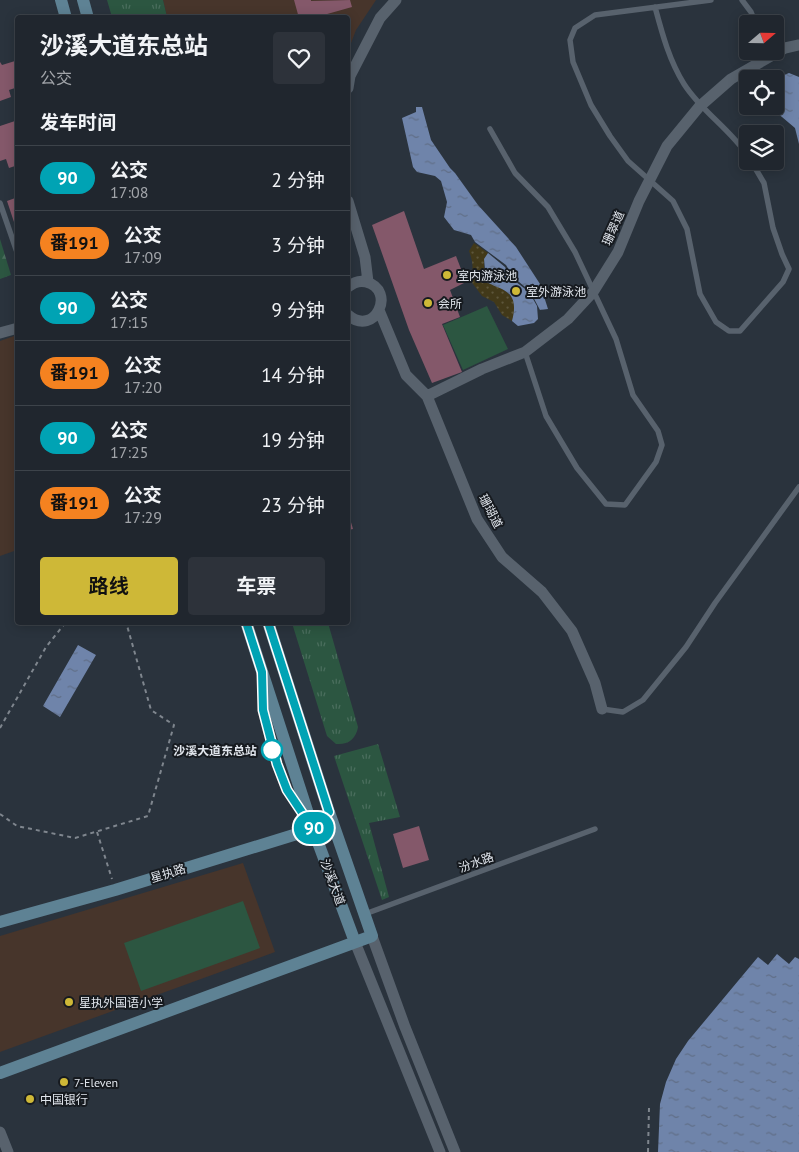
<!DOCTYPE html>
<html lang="zh">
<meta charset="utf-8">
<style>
body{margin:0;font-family:"PT Sans","Noto Sans SC",sans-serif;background:#2d323a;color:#f1f3f6;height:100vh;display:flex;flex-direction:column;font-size:19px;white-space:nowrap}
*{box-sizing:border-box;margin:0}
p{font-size:16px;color:#a2a5aa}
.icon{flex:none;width:28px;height:28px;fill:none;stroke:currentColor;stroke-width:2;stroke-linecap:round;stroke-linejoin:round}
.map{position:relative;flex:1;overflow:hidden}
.sheet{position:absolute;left:15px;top:15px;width:335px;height:610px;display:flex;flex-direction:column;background:#20262e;border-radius:5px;box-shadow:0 2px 12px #0003,0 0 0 1px #3d434a}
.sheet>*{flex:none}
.badge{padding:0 10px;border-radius:16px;font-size:18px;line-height:32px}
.needle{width:32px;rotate:70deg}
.fabs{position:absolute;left:739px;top:15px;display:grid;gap:10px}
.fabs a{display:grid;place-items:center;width:45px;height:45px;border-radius:5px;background:#20262e;box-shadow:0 2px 12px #0003,0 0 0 1px #3d434a;font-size:25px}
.map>.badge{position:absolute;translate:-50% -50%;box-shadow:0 0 0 2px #fff}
h2{padding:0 25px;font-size:19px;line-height:45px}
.round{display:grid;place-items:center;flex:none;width:52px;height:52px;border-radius:5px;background:#2d323a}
.summary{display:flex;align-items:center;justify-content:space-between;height:85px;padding:0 25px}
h1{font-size:24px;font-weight:700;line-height:38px}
.button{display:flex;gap:10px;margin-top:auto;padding:10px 25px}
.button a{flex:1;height:58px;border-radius:5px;background:#ceb837;color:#111;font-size:20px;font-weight:700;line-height:58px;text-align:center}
.button a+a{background:#2d323a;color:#f1f3f6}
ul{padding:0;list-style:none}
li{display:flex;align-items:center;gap:15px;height:65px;padding:0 25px;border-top:1px solid #3d434a}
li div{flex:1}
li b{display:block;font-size:19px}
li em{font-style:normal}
li .badge{min-width:55px;font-weight:700;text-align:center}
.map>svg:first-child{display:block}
.education{fill:#47352b}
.grass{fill:url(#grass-tufts)}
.forest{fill:url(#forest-firs)}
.sand{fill:url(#sand-dots)}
.pitch{fill:#2c5641}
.water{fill:url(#water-ripples)}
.building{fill:#84586a}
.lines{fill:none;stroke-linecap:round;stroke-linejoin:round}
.path{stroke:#7f868e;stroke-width:2;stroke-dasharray:4 4;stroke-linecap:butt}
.lane{stroke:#58626d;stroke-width:5.5}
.street{stroke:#58626d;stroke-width:11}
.secondary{stroke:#5e8294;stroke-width:12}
.line-casing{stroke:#fff;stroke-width:11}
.line{stroke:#00a3b4;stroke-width:8}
.poi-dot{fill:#ceb837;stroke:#161a1f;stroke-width:2}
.stop-dot{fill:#fff;stroke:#00a3b4;stroke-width:2.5}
.labels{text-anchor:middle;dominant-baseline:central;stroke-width:4;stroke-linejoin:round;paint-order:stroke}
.street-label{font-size:12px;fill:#e1e6ed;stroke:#161a1f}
.poi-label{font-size:12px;fill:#e1e6ed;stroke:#161a1f;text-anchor:start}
.stop-label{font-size:12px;font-weight:bold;fill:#e1e6ed;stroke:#161a1f;text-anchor:end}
</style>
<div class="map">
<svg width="799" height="1152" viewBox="0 0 799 1152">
<defs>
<pattern id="grass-tufts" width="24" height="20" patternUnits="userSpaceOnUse" patternTransform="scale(1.25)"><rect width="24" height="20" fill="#2c5641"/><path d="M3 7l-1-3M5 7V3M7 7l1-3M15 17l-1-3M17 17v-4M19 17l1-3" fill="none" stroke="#4a6e5d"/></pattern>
<pattern id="forest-firs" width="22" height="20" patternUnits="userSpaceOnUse" patternTransform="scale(1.25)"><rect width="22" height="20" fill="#2c5641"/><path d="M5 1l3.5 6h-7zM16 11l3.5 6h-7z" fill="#4a6e5d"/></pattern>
<pattern id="sand-dots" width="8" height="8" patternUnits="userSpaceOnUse" patternTransform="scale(1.25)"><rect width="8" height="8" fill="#423919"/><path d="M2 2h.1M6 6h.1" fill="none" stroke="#5d563b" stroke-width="1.8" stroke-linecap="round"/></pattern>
<pattern id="water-ripples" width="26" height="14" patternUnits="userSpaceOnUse" patternTransform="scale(1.25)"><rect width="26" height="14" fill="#6f84aa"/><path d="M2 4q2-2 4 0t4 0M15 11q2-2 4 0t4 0" fill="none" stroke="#606e87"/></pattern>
</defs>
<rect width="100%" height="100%" fill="#2a333d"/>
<path class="education" d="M163,0H376L356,30L348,51V18L167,17Z
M17,335V550L0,556V341Z
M243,863L275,952L0,1052V936Z"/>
<path class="grass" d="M107,0H163L167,17H112Z
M292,623H328L358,727C356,739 348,745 336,744L327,736Z
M378,744L400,817L369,823L389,897L382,900L334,756Z"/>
<path class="forest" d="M0,239L11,275L0,279Z"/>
<path class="sand" d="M474,243L488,253C481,263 485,272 487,283C499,285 516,295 516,309C515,313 513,317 512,321L502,315L494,302L482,296L470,280C474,269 473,262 469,251Z"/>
<path class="pitch" d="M487,306L508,349L463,370L443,325Z
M243,901L260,948L141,991L124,943Z"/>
<path class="water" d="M789,73L799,77V144L795,128L769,106H775L774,79Z
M416,107H422L431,140L450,168L455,173L478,205L516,247L540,284L548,309L540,310L530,291L513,277L506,265L475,242L471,235L454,230L444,217L447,202L441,181L435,176L417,172L413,167L402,118L416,112Z
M488,253L505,267L511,278L529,292L537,306L538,319L534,323L518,326L512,321C523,280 486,293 481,274L485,269L484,259Z
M78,645L96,655L60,717L43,706Z
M777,954L789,964L795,957L799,959V1152H658L660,1104L666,1082L676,1059L688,1041L758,957L768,965Z"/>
<path class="building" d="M294,0H311V1L350,0L352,7L313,18H299Z
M15,61L18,69V87L9,90L11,97L0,101V62L2,65Z
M18,120V165L9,168L6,159L0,161V126Z
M18,197V224L15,225L7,201Z
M404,211L424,269L456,256L466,282L450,290L460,317L442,324L462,372L432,383L409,330L372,225Z
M348,512L353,529L348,530Z
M419,826L429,860L403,868L393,834Z"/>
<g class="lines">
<path class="path" d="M0,728L46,647L66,622
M0,814L17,826L75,838L148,816L174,725L151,710L126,622
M97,832L112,879
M648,1152L649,1108"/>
<path class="lane" d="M711,0L595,15L575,28L570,40L573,62L591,105L610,136L628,161L673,201L687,229L700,294L716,322L729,331H740L783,282L789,269L782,254L773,228L764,183L751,161
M742,0L751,12L756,24
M655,7C662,33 669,60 684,84C701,111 730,129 748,156
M490,129L515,173L548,207L575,252L616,339L633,395L658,431L662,445L656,462L625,505L606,504L577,468L546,416L525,352
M0,203L18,255
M262,686L265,724L281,778L304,815
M602,709L623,712L643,700L686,647L715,603L799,487
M365,914L595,829"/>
<path class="street" d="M348,88L350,76L380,18L396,0
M348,201L365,257L368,282
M348,287C353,283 359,280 366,282C397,290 375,338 348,315
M379,310L406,375L427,396L477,519L502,557L542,592L572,631L595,683L602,709
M0,333L18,328
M427,396L482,369L525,352L568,319L593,292L618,252L639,201L667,146L699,107L731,79L785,48L799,45
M372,936L405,1027L455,1152
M355,942L440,1152
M0,1132L8,1152"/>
<path class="secondary" d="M61,0L66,18
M83,0L88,18
M246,622L313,829L355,942
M0,922L115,890L313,829L329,812
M0,1073L372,936L329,812L268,622"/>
</g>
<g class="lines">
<g class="line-casing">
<path id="line" d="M246,622L262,672L263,710L277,764L287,790L313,829L329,812L268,622"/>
</g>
<use href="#line" class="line"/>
</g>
<g class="poi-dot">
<circle cx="447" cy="275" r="5"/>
<circle cx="516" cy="291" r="5"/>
<circle cx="428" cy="303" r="5"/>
<circle cx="69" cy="1002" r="5"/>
<circle cx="64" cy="1082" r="5"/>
<circle cx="30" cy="1099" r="5"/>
</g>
<circle class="stop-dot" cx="272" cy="750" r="10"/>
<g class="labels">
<g class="street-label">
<text transform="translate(613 228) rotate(-66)">珊翠道</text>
<text transform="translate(491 511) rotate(62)">珊瑚道</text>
<text transform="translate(476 862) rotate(-20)">汾水路</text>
<text transform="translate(168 873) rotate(-17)">星执路</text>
<text transform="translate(333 882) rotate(70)">沙溪大道</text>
</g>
<g class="poi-label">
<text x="457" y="275">室内游泳池</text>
<text x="526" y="291">室外游泳池</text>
<text x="438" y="303">会所</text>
<text x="79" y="1002">星执外国语小学</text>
<text x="74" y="1082">7-Eleven</text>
<text x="40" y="1099">中国银行</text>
</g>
<g class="stop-label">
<text x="257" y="750">沙溪大道东总站</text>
</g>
</g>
</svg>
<div class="fabs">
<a><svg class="needle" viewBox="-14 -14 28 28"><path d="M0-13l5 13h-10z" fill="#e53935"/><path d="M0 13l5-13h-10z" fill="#a2a5aa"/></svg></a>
<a><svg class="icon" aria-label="locate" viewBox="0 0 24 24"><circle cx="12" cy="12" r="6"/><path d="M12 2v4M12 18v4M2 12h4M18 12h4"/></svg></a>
<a><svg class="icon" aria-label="layers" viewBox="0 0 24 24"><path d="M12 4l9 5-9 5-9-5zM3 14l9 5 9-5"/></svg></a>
</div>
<b class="badge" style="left:314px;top:828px;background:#00a3b4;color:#fff">90</b>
<section class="sheet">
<div class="summary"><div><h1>沙溪大道东总站</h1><p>公交</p></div><a class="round"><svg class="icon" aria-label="heart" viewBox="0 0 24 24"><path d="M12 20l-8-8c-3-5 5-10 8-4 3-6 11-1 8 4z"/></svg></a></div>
<h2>发车时间</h2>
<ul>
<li><span class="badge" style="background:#00a3b4;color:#fff">90</span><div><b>公交</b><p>17:08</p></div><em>2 分钟</em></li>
<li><span class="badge" style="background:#f58220;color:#111">番191</span><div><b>公交</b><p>17:09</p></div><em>3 分钟</em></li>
<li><span class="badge" style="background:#00a3b4;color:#fff">90</span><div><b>公交</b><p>17:15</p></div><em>9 分钟</em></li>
<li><span class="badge" style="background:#f58220;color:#111">番191</span><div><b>公交</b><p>17:20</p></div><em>14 分钟</em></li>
<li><span class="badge" style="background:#00a3b4;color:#fff">90</span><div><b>公交</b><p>17:25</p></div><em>19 分钟</em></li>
<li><span class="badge" style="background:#f58220;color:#111">番191</span><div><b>公交</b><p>17:29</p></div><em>23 分钟</em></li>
</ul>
<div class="button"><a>路线</a><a>车票</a></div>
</section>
</div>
